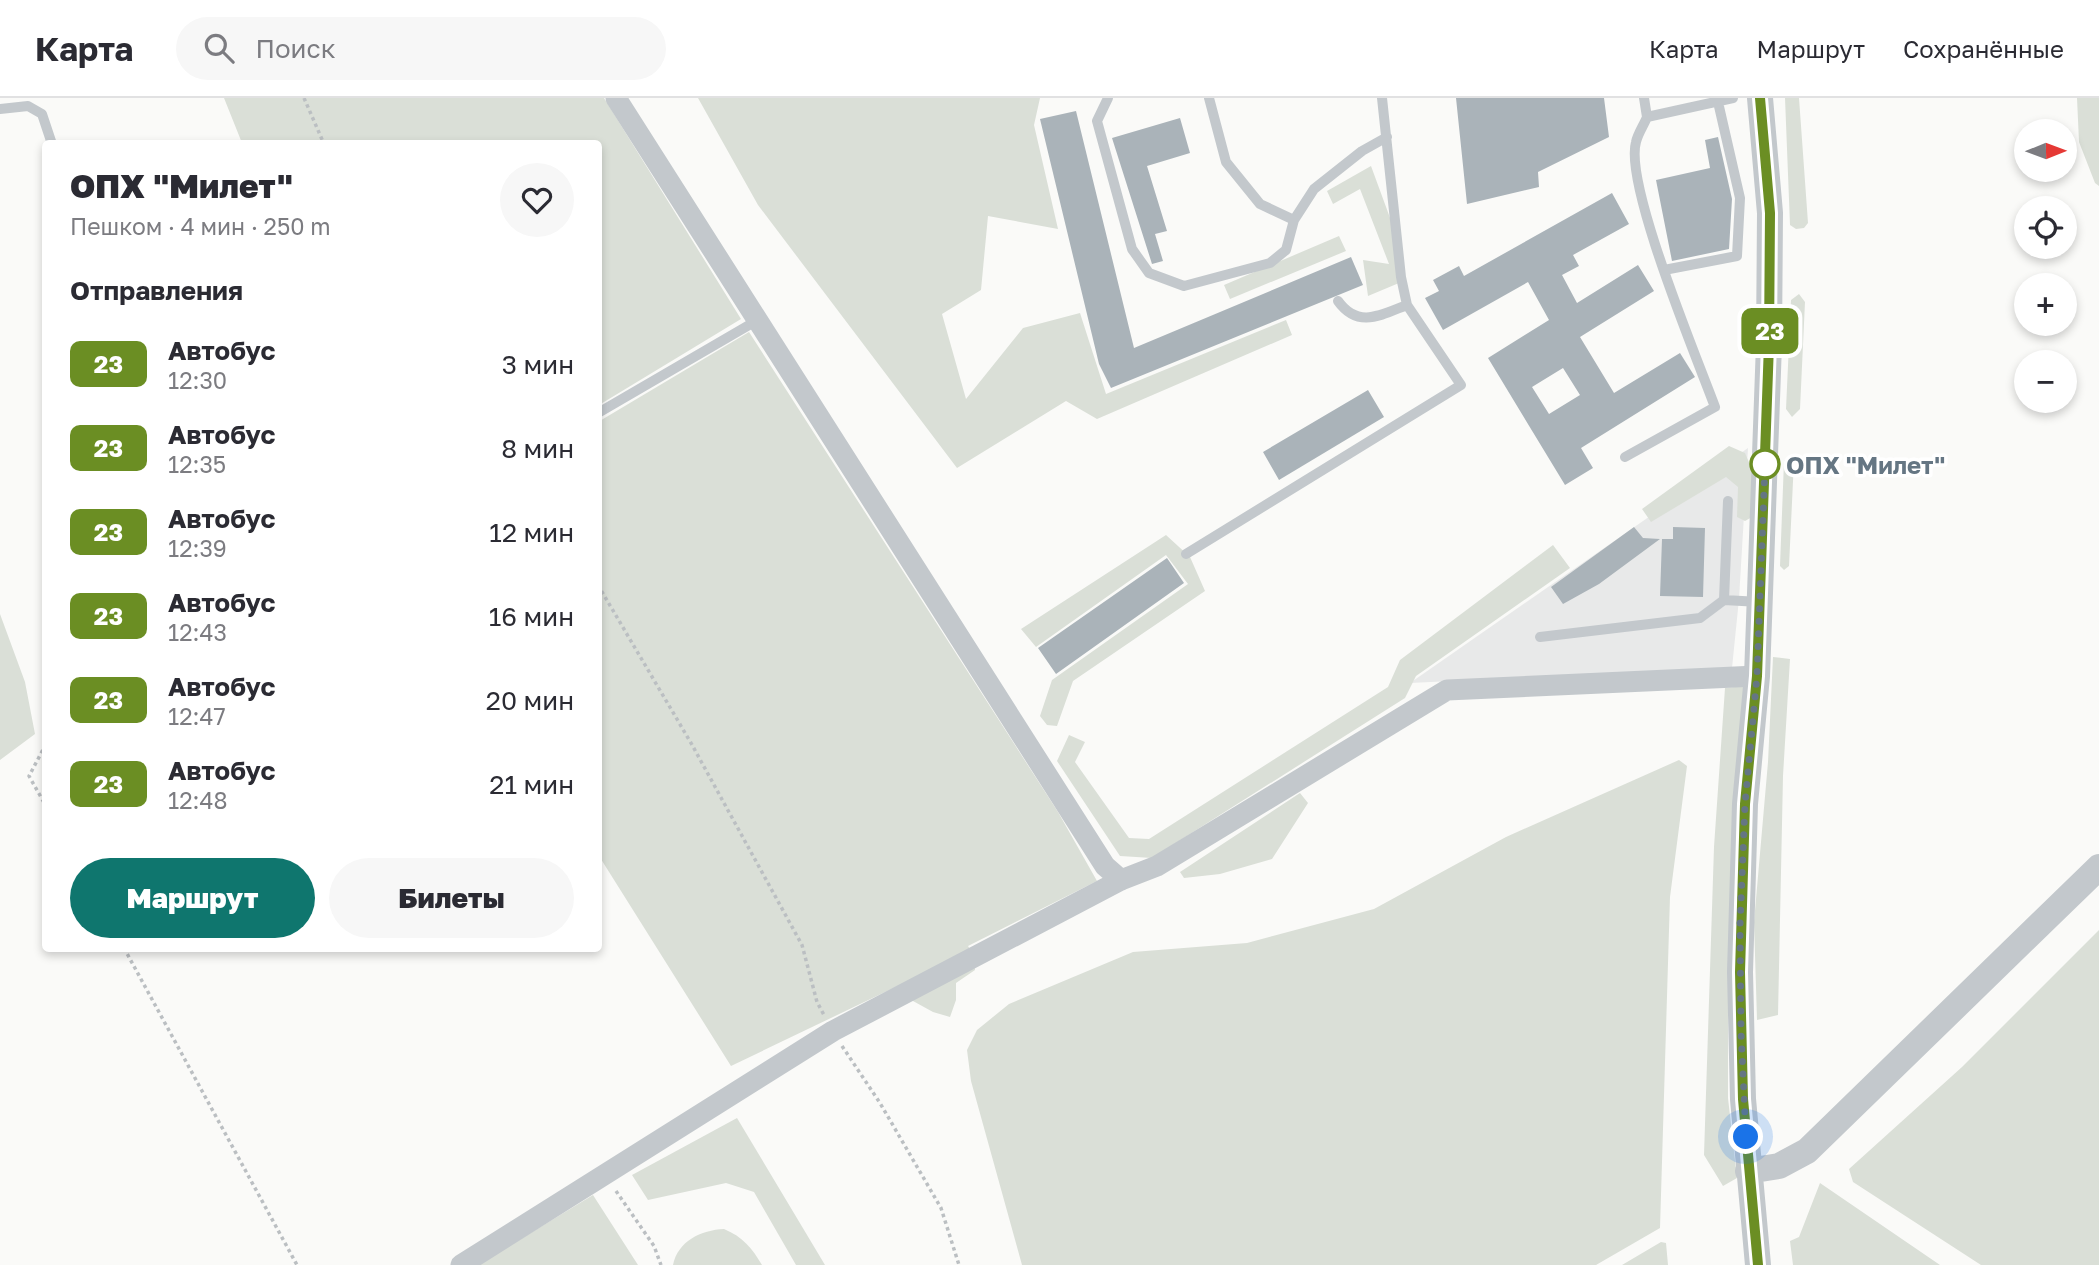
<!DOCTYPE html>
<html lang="ru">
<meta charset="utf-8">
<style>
body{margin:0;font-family:"Golos Text",sans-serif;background:#f7f7f7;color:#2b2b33;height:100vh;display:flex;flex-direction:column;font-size:26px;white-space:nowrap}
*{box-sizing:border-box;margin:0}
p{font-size:23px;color:#7c7c81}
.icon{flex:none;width:38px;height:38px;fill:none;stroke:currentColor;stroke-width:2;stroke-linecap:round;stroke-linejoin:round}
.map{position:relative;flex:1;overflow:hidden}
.panel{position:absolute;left:42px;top:42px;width:560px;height:812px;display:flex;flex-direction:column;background:#fff;border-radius:7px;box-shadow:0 4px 10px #0003}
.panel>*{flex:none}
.badge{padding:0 14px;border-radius:10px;font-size:24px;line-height:46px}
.needle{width:46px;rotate:89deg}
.controls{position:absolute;left:2014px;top:21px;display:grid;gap:14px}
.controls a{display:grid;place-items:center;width:63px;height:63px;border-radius:50%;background:#fff;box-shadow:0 4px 10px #0003;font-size:35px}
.you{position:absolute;width:35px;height:35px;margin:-18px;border:5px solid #fff;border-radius:50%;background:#1a73e8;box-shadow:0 0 0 10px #1a73e833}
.map>.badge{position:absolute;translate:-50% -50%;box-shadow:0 0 0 4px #fff}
h2{padding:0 28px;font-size:26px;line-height:63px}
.round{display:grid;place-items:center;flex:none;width:74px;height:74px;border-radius:37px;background:#f7f7f7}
.overview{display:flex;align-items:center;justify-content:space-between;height:119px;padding:0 28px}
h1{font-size:33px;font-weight:800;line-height:52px}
.button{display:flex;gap:14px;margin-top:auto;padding:14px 28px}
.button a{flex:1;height:80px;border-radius:42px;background:#0f766e;color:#fff;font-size:28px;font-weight:800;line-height:80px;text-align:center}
.button a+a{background:#f7f7f7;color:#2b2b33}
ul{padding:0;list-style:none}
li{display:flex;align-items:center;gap:21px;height:84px;padding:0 28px}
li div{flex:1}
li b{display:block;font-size:26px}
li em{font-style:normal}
li .badge{min-width:77px;font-weight:700;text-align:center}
header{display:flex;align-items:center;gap:42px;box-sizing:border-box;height:98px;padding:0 35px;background:#fff;border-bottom:2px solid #e1e1e2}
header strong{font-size:33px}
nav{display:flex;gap:38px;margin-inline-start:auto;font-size:24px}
.search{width:490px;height:63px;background:#f7f7f7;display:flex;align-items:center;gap:18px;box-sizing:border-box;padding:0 24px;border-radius:38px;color:#7c7c81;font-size:26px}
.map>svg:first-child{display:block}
.built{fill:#e8e9e9}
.green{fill:#dadfd7}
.building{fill:#aab3b9;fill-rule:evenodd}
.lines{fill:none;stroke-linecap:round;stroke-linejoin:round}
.path{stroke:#bbbfc2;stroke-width:3.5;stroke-dasharray:3.5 3.5;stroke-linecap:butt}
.service{stroke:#c3c8cc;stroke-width:10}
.minor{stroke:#c3c8cc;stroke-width:21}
.tertiary{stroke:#c3c8cc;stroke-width:26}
.line-casing{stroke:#fff;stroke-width:16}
.line{stroke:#6b8e23;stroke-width:10}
.walk{stroke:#657683;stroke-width:7;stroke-dasharray:0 12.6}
.stop-dot{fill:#fff;stroke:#6b8e23;stroke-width:3.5}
.labels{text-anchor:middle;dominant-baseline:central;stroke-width:7;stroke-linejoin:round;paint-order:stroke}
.stop-label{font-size:24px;font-weight:bold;fill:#657683;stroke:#fff;text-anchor:start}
</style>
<header>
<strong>Карта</strong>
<div class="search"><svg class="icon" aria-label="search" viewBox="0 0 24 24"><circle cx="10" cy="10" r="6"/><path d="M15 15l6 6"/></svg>Поиск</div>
<nav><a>Карта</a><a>Маршрут</a><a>Сохранённые</a></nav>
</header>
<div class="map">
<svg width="2099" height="1167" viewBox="0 0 2099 1167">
<rect width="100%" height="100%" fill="#fafaf8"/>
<path class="built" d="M1748,350L1739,501L1732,570L1410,585Z"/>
<path class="green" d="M224,0H604L741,221L599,307L598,46L242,45Z
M698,0H1040L1034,27L1058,131L988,118L981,192L942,216L966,301L1023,230L1080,215L1106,296L1286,222L1292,237L1097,321L1066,303L957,370L758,107Z
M1785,0H1799L1808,125L1804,130L1796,131L1790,127Z
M2077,0H2099V88L2095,85L2079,44Z
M1371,68L1393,128L1399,185L1368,198L1363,162L1389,166L1360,91L1333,106L1327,93Z
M1339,138L1346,153L1230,201L1224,187Z
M1799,196L1805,204L1800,311L1792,319L1786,311L1791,202Z
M749,234L1058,714L1097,783L968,848L974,857L975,872L956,885V902L950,919L933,914L913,903L908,883L731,968L599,758L598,324Z
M1729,348L1745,355L1753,374L1752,419L1745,423L1737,419L1738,389L1726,379L1651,424L1642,411Z
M1788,358L1794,362L1789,468L1784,472L1780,468L1784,363Z
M1166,437L1190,459L1205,493L1073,583L1057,628L1047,627L1040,618L1052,582L1188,486L1166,457L1036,549L1021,531Z
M1553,447L1570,470L1416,578L1405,600L1152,760L1120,758L1057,663L1069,637L1085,644L1075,664L1129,740L1149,741L1388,589L1400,562Z
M0,516L25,584L35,636L0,662Z
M1773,559L1790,561L1783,678L1778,917L1757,922L1754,824L1768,664Z
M1745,588L1728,854V1000L1737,1080L1723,1088L1704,1057L1714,749L1725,590Z
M1679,662L1687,668L1670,799L1660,1130L1596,1167H1022L971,983L967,952L977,932L1009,906L1133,854L1247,845L1374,811L1506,739Z
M1300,695L1308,705L1272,761L1220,776L1184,780L1180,774Z
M2099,832V1167H1981L1853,1084L1849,1071L1962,969Z
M737,1020L825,1167H796L754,1094L726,1085L648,1102L632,1077Z
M1820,1085L1940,1167H1793L1790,1143L1799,1139Z
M593,1097L638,1167H478Z
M724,1131C743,1139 752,1150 762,1167H673C678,1143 701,1132 724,1131Z
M1661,1144L1666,1145L1668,1167H1622Z"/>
<path class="building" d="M1456,0H1604L1609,39L1538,74L1539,89L1467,106Z
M1076,13L1134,250L1351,159L1363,187L1111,290L1099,266L1040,21Z
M1180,20L1190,55L1147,68L1167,133L1155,136L1163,163L1152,166L1112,40Z
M1718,39L1732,101L1729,151L1672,163L1656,82L1710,70L1705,42Z
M1612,95L1629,126L1573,157L1579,168L1562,177L1577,205L1638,167L1654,193L1580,239L1614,295L1680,255L1695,279L1581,350L1593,370L1565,387L1488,260L1549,222L1528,184L1443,232L1425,200L1439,193L1433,182L1459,168L1464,178ZM1563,270L1580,297L1549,316L1532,289Z
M1368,292L1384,319L1279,382L1263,354Z
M1634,429L1643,440L1660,441L1599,486L1563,506L1551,489Z
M1673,429L1705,430L1703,499L1660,498L1662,441H1673Z
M1167,460L1184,485L1056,576L1038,550Z"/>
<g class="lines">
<path class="path" d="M304,0L324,46
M598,487L691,645L802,847L817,904L824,917
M46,646L29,678L46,708
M124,850L297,1167
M842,948L880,1005L941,1110L959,1167
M616,1093L654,1148L661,1167"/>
<path class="service" d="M1108,0L1097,23L1132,151L1149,175L1184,188L1270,165L1286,152L1294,122L1314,91L1362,53L1387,39
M1209,0L1226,64L1260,106L1294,122
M1644,0L1647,19L1733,0
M0,11L28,8L42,16L52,46
M1664,172L1737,158L1740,100L1718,4
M1338,203C1358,231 1381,217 1407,207
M598,315L756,223
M1625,359L1715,309C1697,260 1624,86 1636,44C1638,35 1644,27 1647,19
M1186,456L1461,287L1407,207L1401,179L1382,0
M1724,502L1728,403
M1540,539L1700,520L1724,502L1760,504"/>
<path class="minor" d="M616,0L1105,768L1121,782
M461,1167L833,933L1121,782L1157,768L1447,592L1757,578"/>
<path class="tertiary" d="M1748,1073L1779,1068L1807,1053L2099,769
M1758,1167L1743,1001L1740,874L1745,706L1757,578L1769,246L1770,115L1760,0"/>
</g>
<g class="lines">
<g class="line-casing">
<path id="line" d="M1758,1167L1743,1001L1740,874L1745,706L1757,578L1769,246L1770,115L1760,0"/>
</g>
<use href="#line" class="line"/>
<path class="walk" d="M1746,1039L1741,934L1740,828L1745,706L1757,578L1765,366"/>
</g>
<circle class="stop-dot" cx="1765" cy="366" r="14"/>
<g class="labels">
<g class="stop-label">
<text x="1786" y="366">ОПХ "Милет"</text>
</g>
</g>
</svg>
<div class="controls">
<a><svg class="needle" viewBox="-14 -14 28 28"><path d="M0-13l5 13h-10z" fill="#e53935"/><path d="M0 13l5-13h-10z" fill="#7c7c81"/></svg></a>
<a><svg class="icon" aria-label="locate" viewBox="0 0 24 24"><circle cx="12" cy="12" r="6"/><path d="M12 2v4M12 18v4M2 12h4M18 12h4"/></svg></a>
<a>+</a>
<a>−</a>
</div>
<div class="you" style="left:1746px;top:1039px"></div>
<b class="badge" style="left:1770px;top:233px;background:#6b8e23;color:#fff">23</b>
<section class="panel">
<div class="overview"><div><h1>ОПХ &quot;Милет&quot;</h1><p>Пешком · 4 мин · 250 m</p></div><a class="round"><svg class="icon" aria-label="heart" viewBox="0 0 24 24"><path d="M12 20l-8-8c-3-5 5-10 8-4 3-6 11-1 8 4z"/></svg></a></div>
<h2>Отправления</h2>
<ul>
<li><span class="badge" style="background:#6b8e23;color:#fff">23</span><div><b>Автобус</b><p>12:30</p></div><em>3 мин</em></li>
<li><span class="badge" style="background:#6b8e23;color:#fff">23</span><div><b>Автобус</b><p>12:35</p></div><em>8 мин</em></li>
<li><span class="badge" style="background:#6b8e23;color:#fff">23</span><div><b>Автобус</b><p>12:39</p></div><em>12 мин</em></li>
<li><span class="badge" style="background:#6b8e23;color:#fff">23</span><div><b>Автобус</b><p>12:43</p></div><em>16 мин</em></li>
<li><span class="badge" style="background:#6b8e23;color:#fff">23</span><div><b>Автобус</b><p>12:47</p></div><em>20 мин</em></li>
<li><span class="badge" style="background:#6b8e23;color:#fff">23</span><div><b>Автобус</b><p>12:48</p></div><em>21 мин</em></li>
</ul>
<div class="button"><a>Маршрут</a><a>Билеты</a></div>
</section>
</div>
